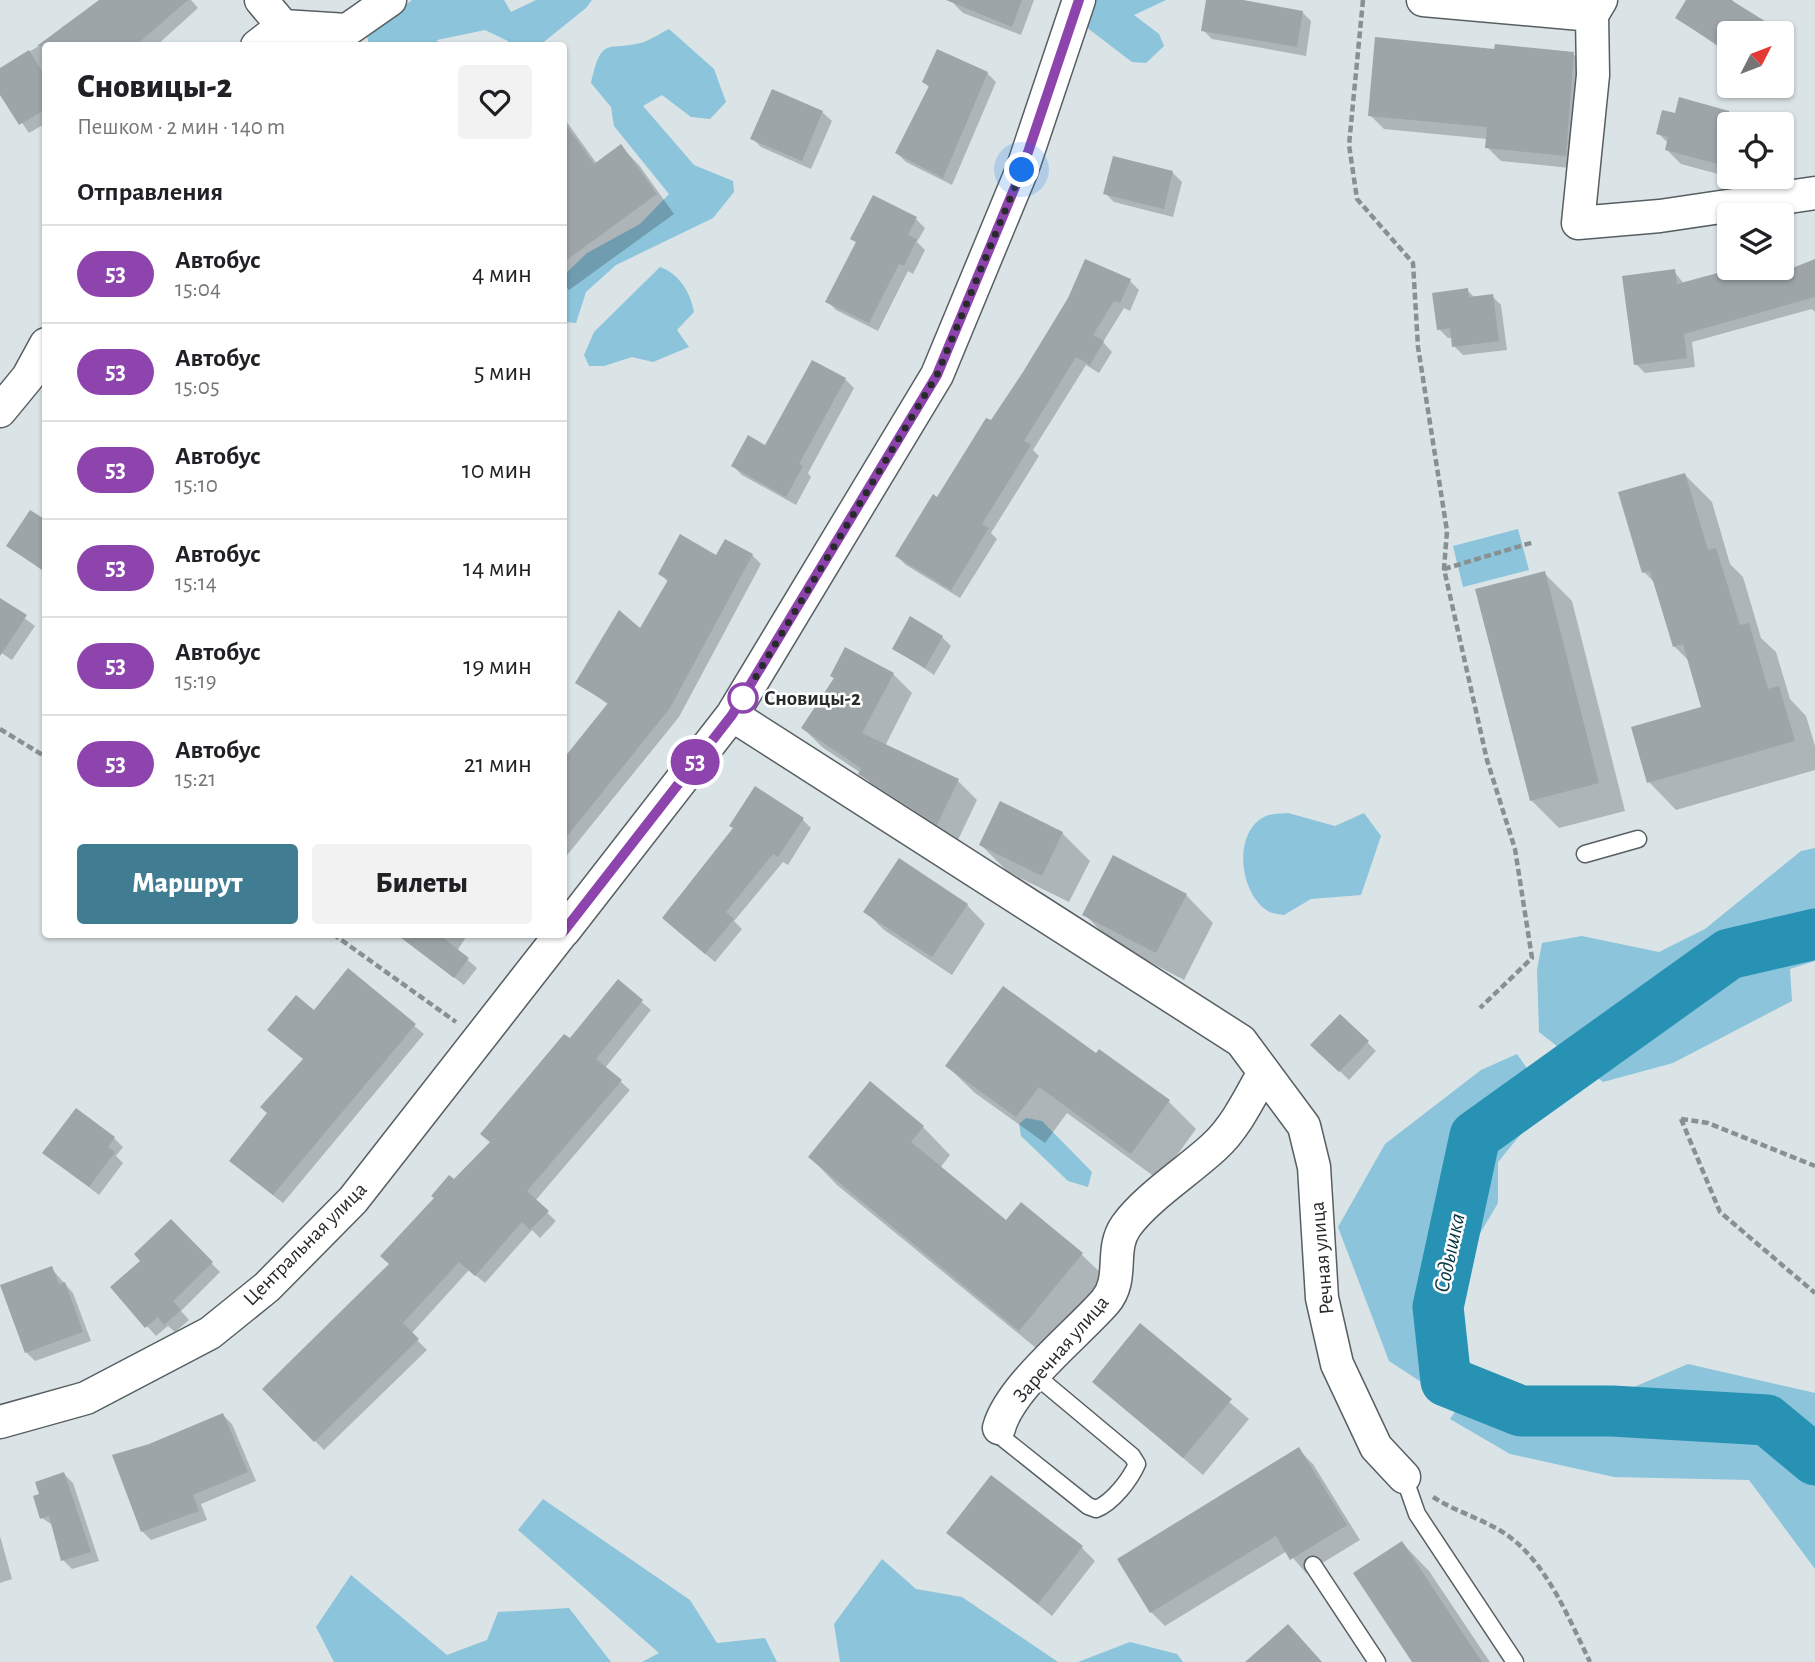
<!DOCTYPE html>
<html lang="ru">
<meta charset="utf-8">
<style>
body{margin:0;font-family:"Alegreya Sans",sans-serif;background:#f2f2f2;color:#202124;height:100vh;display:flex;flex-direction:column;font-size:26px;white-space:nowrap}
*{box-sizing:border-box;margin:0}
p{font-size:23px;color:#757577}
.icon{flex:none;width:38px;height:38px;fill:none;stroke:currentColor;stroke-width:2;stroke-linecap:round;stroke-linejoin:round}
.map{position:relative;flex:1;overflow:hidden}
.side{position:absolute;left:42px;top:42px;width:525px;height:896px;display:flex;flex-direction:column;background:#fff;border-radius:7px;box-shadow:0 2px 5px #0004}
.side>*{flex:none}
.badge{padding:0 14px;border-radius:23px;font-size:24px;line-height:46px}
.needle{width:46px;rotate:48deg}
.fabs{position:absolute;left:1717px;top:21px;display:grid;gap:14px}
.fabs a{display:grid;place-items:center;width:77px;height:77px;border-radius:7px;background:#fff;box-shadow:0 2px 5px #0004;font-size:35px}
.you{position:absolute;width:35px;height:35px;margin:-18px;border:5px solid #fff;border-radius:50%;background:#1a73e8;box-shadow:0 0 0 10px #1a73e833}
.map>.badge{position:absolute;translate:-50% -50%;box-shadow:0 0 0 4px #fff}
h2{padding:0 35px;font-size:26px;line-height:63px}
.round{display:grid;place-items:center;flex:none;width:74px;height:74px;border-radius:7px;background:#f2f2f2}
.head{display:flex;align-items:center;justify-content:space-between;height:119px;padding:0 35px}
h1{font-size:33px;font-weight:800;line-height:52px}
.button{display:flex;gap:14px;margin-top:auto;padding:14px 35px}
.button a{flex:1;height:80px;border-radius:7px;background:#407d93;color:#fff;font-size:28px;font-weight:800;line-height:80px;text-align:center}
.button a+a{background:#f2f2f2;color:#202124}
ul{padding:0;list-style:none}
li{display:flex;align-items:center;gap:21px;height:98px;padding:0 35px;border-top:2px solid #e0e0e0}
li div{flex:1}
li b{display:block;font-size:26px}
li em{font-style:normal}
li .badge{min-width:77px;font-weight:700;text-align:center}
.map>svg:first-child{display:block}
.green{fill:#8bc4db}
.shadow{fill:#0003}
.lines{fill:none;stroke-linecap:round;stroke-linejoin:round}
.river{stroke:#2792b4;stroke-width:51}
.building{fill:#9da5a8}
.lane-casing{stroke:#575f62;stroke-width:19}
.street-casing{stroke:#575f62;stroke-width:35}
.path{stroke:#899092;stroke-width:4.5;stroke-dasharray:7 3.5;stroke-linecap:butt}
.lane{stroke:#fff;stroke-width:16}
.street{stroke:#fff;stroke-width:32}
.line-casing{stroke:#fff;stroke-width:16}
.line{stroke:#8e44ad;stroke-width:10}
.walk{stroke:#282b2c;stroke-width:7;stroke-dasharray:0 12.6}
.stop-dot{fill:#fff;stroke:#8e44ad;stroke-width:3.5}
.labels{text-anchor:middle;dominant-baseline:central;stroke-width:5;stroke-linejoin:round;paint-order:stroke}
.stop-label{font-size:21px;font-weight:bold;fill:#282b2c;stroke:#fff;text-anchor:start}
.street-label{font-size:21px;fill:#282b2c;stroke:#fff}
.water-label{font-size:23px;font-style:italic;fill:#063544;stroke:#fff}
</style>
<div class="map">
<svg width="1815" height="1662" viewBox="0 0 1815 1662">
<rect width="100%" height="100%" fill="#dae3e6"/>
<path class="green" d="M412,0H504L511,12L536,0H592L586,8L540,45H507L508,41L485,30L437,40L439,45H369L367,36Z
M1089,0H1166L1134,15L1159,34L1164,46L1146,63L1132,62L1077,20Z
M669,29L714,69L726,102L710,119L691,117L662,95L643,106L694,165L733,181L734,192L713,218L616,265L586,292L576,323L564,322V275L587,253L640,224L669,194L614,126L611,107L591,83C603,33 606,53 644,42C652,39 661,33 669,29Z
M660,267C679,274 690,291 694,312L677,330L689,347L653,362L632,357L604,366H589L584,355L594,332Z
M1518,529L1529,570L1463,587L1453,546Z
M1288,813L1335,826L1364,813L1381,836L1361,895L1311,899L1284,915C1279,914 1272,914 1268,911C1239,894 1232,831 1266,816C1272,813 1281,814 1288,813Z
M1815,848V961L1790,969L1792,1001L1673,1063L1603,1082L1539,1032L1537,970L1542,943L1582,936L1659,952L1705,929L1801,851Z
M1517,1054L1549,1100L1498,1162V1203L1469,1252L1435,1391L1389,1361L1338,1227L1385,1144L1481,1070Z
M1026,1118L1042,1121L1092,1172L1088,1187L1068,1181L1021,1136L1019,1124Z
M1688,1364L1815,1393V1569L1749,1480L1614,1477L1510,1454L1450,1419L1463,1400L1526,1433Z
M543,1499L690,1600L717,1643L765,1638L777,1662H642L659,1653L518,1530Z
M882,1559L916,1589L962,1597L1058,1662H840L834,1624Z
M351,1575L447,1655L487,1640L498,1612L569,1608L611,1662H334L316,1627Z
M1130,1642L1177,1654L1183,1662H1078Z"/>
<path class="shadow" d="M102,0H191L198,8L156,46H46V123L29,133L0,91V70L63,31L61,28Z
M956,0H1034L1021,35L963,13L954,4Z
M1208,0H1233L1302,12L1311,21L1306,56L1212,39L1203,30Z
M1688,0H1733L1732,3L1764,26L1767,33H1729V54L1677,18Z
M1496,51L1573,54L1588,68L1580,169L1501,161L1487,147V139L1384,129L1370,115Z
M987,73L996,82L952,185L906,162L897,153L930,88L924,82Z
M773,91L822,112L832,121L811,169L761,147L752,138Z
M1680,100L1743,116L1751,124H1729V177L1681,164L1667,150L1668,143L1658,133L1676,115Z
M564,118L597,164L621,147L639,165L674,214L569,290L564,285V190L571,184L564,174Z
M1114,158L1173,173L1182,182L1173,217L1114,202L1105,193Z
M1729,177H1744L1743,180Z
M916,219L925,228L917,242L925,250L913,274L908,271L878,331L836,310L827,301L857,243L852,238Z
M1815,261V312L1812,309L1692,342L1695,367L1645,373L1636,364L1674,271L1684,284L1743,268H1760L1767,280Z
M1130,281L1139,290L1130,311L1124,308L1103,342L1112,352L1099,373L1086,365L1033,450L1039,456L991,533L997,539L960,598L906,565L897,556L991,423Z
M1467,290L1475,298L1492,296L1501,305L1507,350L1463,355L1454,346L1453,338H1448L1439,329Z
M845,379L854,388L808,473L811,477L796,505L742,475L733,466L766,448Z
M1685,475L1712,502L1730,564L1743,577L1761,638L1776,652L1790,699L1806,716L1815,746V770L1676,810L1649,782L1703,708L1690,662L1674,646L1656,584L1644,572Z
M46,523V573L8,546Z
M726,541L752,555L761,564L679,717L564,859V760L609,705L577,682L641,631L668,582L660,573L717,557Z
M1544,573L1572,601L1625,811L1559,828L1531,800Z
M0,600L35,626L12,660L0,652Z
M942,637L951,646L934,675L894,648Z
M893,674L912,693L885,746L958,781L977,800L957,842L880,793L861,773L822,747L803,728L835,679L832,676Z
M802,819L811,828L788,865L783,862L734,921L742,929L715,962L673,927Z
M1062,833L1090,861L1069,902L1008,872L981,845Z
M1186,895L1213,923L1184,980L1112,942L1084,914Z
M967,905L985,924L952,975L884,930L865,911Z
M398,934H468L457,951L477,968L464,985Z
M348,970L424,1034L283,1203L241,1170L269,1113L304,1060L314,1012Z
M618,982L651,1010L605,1068L630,1090L535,1201L556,1221L540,1238L532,1230L485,1283L469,1270L411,1334L427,1350L324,1450L264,1389L391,1265L454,1182L492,1143Z
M1341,1016L1376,1051L1349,1080L1313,1045Z
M1096,1056L1169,1102L1196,1129L1159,1180L1067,1113L1045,1143L975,1093L947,1066Z
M923,1127L950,1155L940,1168L1006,1222L1081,1254L1109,1281L1047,1357L837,1185L810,1157Z
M114,1138L123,1147L116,1156L123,1163L99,1195L45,1153Z
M171,1222L220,1272L181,1311L189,1320L175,1332L168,1326L156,1336L112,1287L143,1261Z
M51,1268L73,1293L91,1341L35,1361L26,1352Z
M1140,1326L1249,1419L1203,1475L1094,1382Z
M223,1415L232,1424L256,1481L201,1504L207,1520L151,1540L142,1531L149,1445Z
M1299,1450L1313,1464L1360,1540L1306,1573L1287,1551L1165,1626L1151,1612Z
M64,1474L73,1483L99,1561L72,1569L63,1560L54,1526L42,1518Z
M949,1533L1081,1547L1095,1561L1052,1616Z
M0,1536L12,1579L0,1583Z
M1402,1543L1429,1571L1490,1662H1414Z"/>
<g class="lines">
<path class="river" d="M1815,934L1729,954L1475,1136L1438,1307L1446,1381L1521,1411H1612L1767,1420L1815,1460"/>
</g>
<path class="building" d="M99,0H188L135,46H37Z
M946,0H1022L1012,27Z
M1206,0H1243L1303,11L1297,47L1201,31Z
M1686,0H1731L1784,33H1729V52L1675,18Z
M1375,37L1494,49L1495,44L1574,52L1566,156L1485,148L1487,127L1368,116Z
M937,49L988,72L943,178L895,153L929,86L922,82Z
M29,50L46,78V109L19,125L0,95V68Z
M772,89L823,111L802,161L750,139Z
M1679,97L1729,111V167L1665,150L1668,137L1656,134L1662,110L1675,113Z
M564,122L594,164L621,144L657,194L564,262Z
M1113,156L1173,171L1164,209L1103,194Z
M873,195L917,217L908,235L917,239L904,266L899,264L869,323L825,302L856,242L850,239Z
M1085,259L1131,279L1120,303L1114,301L1093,335L1104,341L1090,365L1076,357L1024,441L1031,445L982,524L989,528L951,590L895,556L933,494L937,497L986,418L991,420L1023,372L1068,298Z
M1815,259V297L1684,334L1687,358L1634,365L1622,276L1675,269L1677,284L1736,268H1758L1762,280Z
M1468,288L1469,297L1493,294L1499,341L1452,347L1450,328L1437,330L1432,293Z
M812,360L846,378L799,464L803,466L786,497L731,466L748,435L765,445Z
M1685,473L1708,550L1716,548L1740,625L1749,623L1768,689L1779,686L1795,741L1647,783L1631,727L1701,707L1683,644L1673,647L1650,571L1642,573L1618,492Z
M30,510L46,520V572L6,546Z
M680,534L716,555L725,539L753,554L670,708L564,840V758L608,703L575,683L619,610L640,628L668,580L658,574Z
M1545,571L1599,783L1530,801L1475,589Z
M0,598L27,615L0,656Z
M910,616L943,636L925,668L892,649Z
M845,647L894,673L862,733L959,779L937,825L858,774L861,768L801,728L834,678L830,676Z
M755,786L804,818L778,857L773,854L726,912L734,919L705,954L662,918L733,828L729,826Z
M1000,801L1063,832L1042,876L979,845Z
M1113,855L1187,894L1156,953L1082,915Z
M899,858L968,904L932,957L863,912Z
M396,934H438L469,958L454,978Z
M348,968L416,1024L273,1195L229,1161L267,1113L260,1107L303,1059L267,1030L296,995L314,1010Z
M618,979L643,1000L596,1059L622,1080L527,1191L549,1211L530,1230L522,1222L475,1276L459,1262L403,1323L419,1339L314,1442L262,1389L389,1264L380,1256L434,1198L431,1196L449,1175L454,1179L490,1142L480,1134L564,1034L570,1038Z
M1003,986L1096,1053L1099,1049L1170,1100L1131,1154L1039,1087L1016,1117L945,1066Z
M1340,1014L1369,1041L1339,1072L1310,1045Z
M870,1081L924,1126L911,1142L1006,1220L1021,1202L1083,1253L1019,1331L808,1157Z
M76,1108L115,1137L108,1147L115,1152L89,1187L42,1153Z
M171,1219L213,1262L173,1301L181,1310L164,1325L158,1317L145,1328L110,1287L140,1261L134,1254Z
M52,1266L59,1284L65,1282L83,1332L25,1353L0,1285Z
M1140,1323L1232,1399L1183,1458L1092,1382Z
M223,1413L248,1472L193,1495L199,1511L141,1532L112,1455L149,1444Z
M1299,1447L1347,1525L1290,1560L1276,1536L1150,1613L1117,1559Z
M64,1472L91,1552L61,1561L49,1516L40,1519L33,1496L39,1494L35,1482Z
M991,1475L1083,1546L1038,1604L946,1533Z
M1402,1541L1460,1629L1482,1662H1412L1353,1573Z
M1288,1624L1322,1662H1245Z"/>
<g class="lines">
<g class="lane-casing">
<path id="lane" d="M1585,854L1638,839
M999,1428L1004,1439L1088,1506L1096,1509C1112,1503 1130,1480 1137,1464L1132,1456L1035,1375
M1404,1477L1417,1514L1515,1662
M1313,1565L1377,1662"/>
</g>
<g class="street-casing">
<path id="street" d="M261,0L283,26
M1423,0L1592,15L1601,0
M1592,15L1593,75L1578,223L1660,216L1815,193
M257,46L283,26L347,30L390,0
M0,411L28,377L46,344
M732,715L1241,1041L1304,1126L1314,1167L1322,1298L1337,1364L1376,1447L1404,1477
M564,931L732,715L937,375L1022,170L1079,0
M0,1422L86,1398L210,1333L267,1287L353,1200L561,934
M999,1428C1010,1387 1076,1335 1105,1302C1125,1279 1109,1250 1126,1226C1146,1198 1187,1172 1214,1147C1236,1127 1250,1097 1264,1072"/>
</g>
<path class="path" d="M1363,0L1349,145L1357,199L1413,263L1418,347L1447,531L1444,569L1487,760L1515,849L1532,958L1480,1008
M1444,569L1534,542
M0,729L46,757
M333,934L456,1022
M1681,1119L1720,1212L1815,1293
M1681,1119L1708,1123L1815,1166
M1433,1497C1456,1512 1484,1519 1507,1535C1547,1563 1569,1619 1590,1662"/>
<use href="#lane" class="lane"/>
<use href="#street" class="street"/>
</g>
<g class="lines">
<g class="line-casing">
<path id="line" d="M564,931L732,715L937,375L1022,170L1079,0"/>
</g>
<use href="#line" class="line"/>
<path class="walk" d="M743,698L937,375L1022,170"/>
</g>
<circle class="stop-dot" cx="743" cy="698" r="14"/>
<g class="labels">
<g class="stop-label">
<text x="764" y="698">Сновицы-2</text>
</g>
<g class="street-label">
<text transform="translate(305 1244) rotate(-45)">Центральная улица</text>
<text transform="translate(1322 1258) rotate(-95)">Речная улица</text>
<text transform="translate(1061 1349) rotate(-49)">Заречная улица</text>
</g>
<g class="water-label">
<text transform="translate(1450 1253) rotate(-78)">Содышка</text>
</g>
</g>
</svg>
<div class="fabs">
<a><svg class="needle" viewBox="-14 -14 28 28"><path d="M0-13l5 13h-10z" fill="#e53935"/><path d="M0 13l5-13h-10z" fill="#757577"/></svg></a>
<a><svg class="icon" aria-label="locate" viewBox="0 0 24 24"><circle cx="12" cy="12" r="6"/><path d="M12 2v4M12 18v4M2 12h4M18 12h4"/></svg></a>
<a><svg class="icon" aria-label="layers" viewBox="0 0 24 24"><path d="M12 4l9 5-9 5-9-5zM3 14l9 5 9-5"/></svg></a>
</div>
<div class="you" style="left:1022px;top:170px"></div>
<b class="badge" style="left:695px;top:762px;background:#8e44ad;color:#fff">53</b>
<section class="side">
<div class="head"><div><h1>Сновицы-2</h1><p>Пешком · 2 мин · 140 m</p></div><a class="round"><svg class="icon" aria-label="heart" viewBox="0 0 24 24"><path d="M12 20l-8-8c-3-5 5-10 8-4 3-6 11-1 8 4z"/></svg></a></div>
<h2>Отправления</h2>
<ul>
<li><span class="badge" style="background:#8e44ad;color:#fff">53</span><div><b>Автобус</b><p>15:04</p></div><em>4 мин</em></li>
<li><span class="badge" style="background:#8e44ad;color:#fff">53</span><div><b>Автобус</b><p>15:05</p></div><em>5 мин</em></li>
<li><span class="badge" style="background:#8e44ad;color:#fff">53</span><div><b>Автобус</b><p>15:10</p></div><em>10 мин</em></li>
<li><span class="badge" style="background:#8e44ad;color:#fff">53</span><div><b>Автобус</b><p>15:14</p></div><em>14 мин</em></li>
<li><span class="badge" style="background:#8e44ad;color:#fff">53</span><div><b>Автобус</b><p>15:19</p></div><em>19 мин</em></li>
<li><span class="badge" style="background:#8e44ad;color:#fff">53</span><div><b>Автобус</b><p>15:21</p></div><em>21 мин</em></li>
</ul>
<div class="button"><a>Маршрут</a><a>Билеты</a></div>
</section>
</div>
